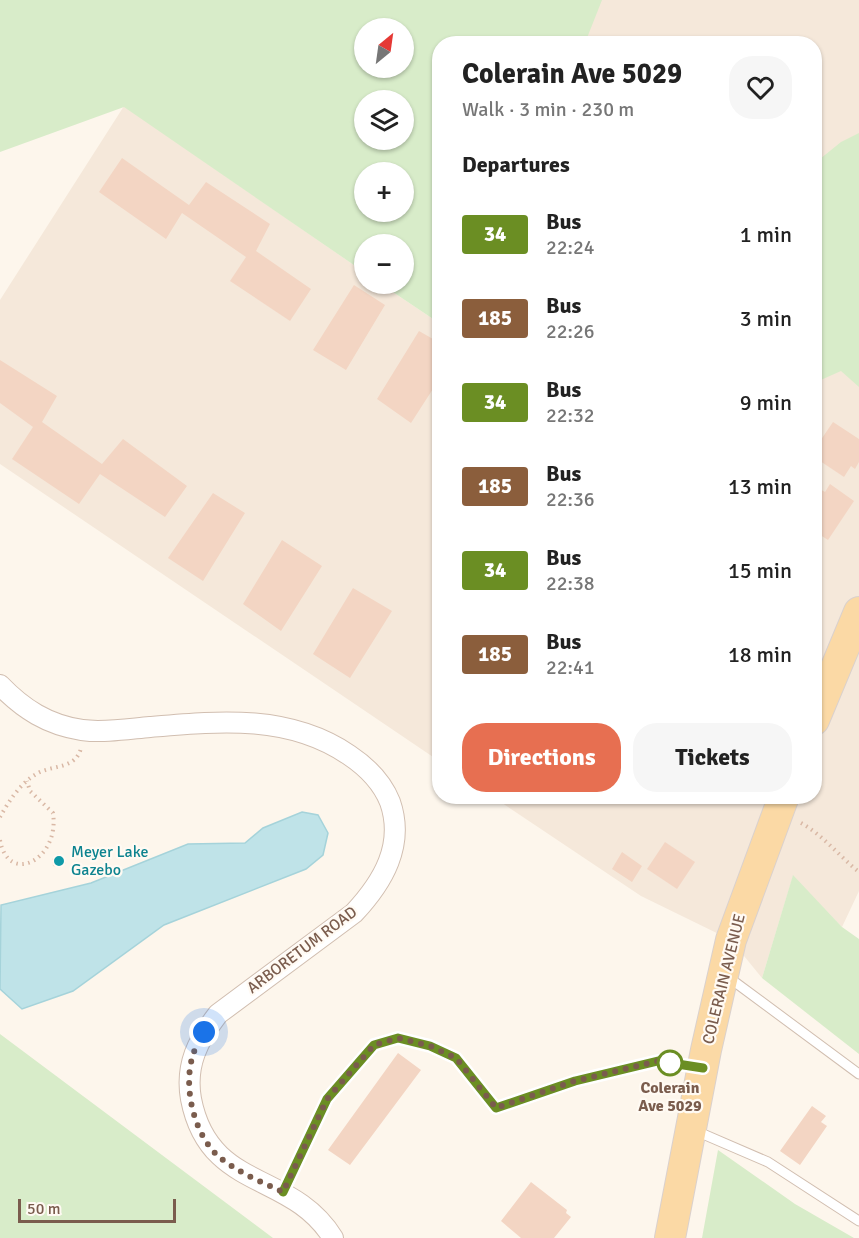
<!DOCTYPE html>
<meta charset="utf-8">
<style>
body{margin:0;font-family:Signika,sans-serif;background:#f6f6f6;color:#222;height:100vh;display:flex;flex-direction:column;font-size:22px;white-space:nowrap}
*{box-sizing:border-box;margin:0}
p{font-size:20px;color:#767676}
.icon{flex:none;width:33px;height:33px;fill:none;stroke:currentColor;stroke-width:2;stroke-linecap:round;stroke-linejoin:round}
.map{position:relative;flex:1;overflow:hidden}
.drawer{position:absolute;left:432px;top:36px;width:390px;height:768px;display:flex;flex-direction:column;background:#fff;border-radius:24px;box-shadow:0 2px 4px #0004}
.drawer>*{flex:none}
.badge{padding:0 12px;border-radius:4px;font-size:21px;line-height:39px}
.needle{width:39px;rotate:29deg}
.tools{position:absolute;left:354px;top:18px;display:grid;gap:12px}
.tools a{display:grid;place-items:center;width:60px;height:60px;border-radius:50%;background:#fff;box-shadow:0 2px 4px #0004;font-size:30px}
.scale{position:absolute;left:18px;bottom:15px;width:158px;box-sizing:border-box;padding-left:6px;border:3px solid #7a5c4d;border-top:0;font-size:16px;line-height:21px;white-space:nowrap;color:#7a5c4d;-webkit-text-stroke:4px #fffaf3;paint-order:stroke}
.you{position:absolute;width:30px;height:30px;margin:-15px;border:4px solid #fff;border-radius:50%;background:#1a73e8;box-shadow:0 0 0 9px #1a73e833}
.map>.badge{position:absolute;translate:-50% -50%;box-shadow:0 0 0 3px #fff}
h2{padding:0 30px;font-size:22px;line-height:54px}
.round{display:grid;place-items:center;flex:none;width:63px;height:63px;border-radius:24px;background:#f6f6f6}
.head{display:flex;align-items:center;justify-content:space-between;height:102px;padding:0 30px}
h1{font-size:28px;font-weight:700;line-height:45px}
.cta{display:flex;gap:12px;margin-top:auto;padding:12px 30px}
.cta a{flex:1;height:69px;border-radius:24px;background:#e76f51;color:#fff;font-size:24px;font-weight:700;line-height:69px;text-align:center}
.cta a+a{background:#f6f6f6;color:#222}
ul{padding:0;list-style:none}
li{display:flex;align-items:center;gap:18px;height:84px;padding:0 30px}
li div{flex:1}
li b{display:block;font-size:22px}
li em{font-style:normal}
li .badge{min-width:66px;font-weight:700;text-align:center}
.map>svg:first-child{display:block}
.residential{fill:#f5e8da}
.green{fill:#d8ecc9;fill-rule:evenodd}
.water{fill:#bfe3e8;stroke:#a5d3da;stroke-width:1.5}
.building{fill:#f3d5c3}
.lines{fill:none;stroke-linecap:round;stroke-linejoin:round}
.service-casing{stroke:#d1beb0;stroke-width:11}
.minor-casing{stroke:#d1beb0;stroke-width:22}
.primary-casing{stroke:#dad1cd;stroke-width:32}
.path{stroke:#d9b8a5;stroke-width:4;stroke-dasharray:1.5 4.5;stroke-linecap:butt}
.service{stroke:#fff;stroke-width:9}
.minor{stroke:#fff;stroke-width:20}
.primary{stroke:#fbd9a5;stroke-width:30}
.line-casing{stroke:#fff;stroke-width:14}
.line{stroke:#6b8e23;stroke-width:9}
.walk{stroke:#7a5c4d;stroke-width:6;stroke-dasharray:0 10.8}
.culture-dot{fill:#0f9aa8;stroke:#fffaf3;stroke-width:2}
.stop-dot{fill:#fff;stroke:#6b8e23;stroke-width:3}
.labels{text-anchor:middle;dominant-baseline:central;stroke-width:4.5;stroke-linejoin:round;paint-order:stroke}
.culture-label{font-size:16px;fill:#0d838f;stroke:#fffaf3;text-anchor:start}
.street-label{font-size:16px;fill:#7a5c4d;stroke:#fffaf3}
.stop-label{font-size:16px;font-weight:bold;fill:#7a5c4d;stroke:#fffaf3}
</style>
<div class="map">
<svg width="859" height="1238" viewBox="0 0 859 1238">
<rect width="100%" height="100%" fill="#fdf6ec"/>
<path class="residential" d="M582,0H859V891L842,927L793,876L762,978L731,940L641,896L493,797L814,796V44L567,43Z
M124,106L364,272V284H381L439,323V761L0,464V300Z"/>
<path class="green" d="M0,0H602L585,43L440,44L439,323L381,284H404V244H364V272L124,107L0,152ZM364,28H404V68H364ZM364,100H404V140H364ZM404,172V212H364V172Z
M859,133V387L841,371L814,383L815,163L841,142Z
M793,875L842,927L859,939V1054L762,978Z
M0,1034L273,1238H0Z
M718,1150L795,1204L854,1238H702Z"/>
<path class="water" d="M302,812L318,815L328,833L323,855L306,869L164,925L73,991L22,1009L0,989L1,905L91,883L188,844L245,843L263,828Z"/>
<path class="building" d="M122,158L189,205L206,182L270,224L256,251L311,289L290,321L230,281L246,257L182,213L166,239L99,192Z
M354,285L385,305L346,370L313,350Z
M419,331L440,343V378L411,423L377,399Z
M0,360L57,396L42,422L102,464L123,439L187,486L165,517L100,474L79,504L12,459L33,427L0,403Z
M833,422L859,439V462L855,469L851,466L844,477L814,457V450Z
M830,484L854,501L828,540L814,531V493L818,488L825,492Z
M213,493L245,513L203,581L168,558Z
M282,540L322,566L281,631L243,604Z
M353,588L392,611L350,678L313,654Z
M440,655V672L432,666Z
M665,842L695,862L677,889L647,869Z
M622,852L642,866L632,882L612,869Z
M58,854L64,857L66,863L60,868L53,866L52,859Z
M398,1053L421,1070L350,1165L328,1150Z
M812,1106L826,1116L821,1122L827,1126L800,1165L780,1151Z
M531,1182L567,1210L566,1213L571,1217L554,1238H521L501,1221Z"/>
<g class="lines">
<g class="service-casing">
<path id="service" d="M438,537L440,539
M728,977L859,1074
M696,1131L768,1162L859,1221
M283,1192L327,1099L374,1045L398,1038L430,1046L456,1058L496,1108L575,1081L658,1061L698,1067"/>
</g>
<g class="minor-casing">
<path id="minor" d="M0,685C23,709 48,725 82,730C104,733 128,729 150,727C219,721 289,714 349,755C367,767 382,782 390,802C405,845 383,882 354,913L218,1014C198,1040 185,1065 191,1099C209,1192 291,1170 333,1238"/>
</g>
<g class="primary-casing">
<path id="primary" d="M814,720L859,612
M670,1238L706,1050L731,940L784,796"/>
</g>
<path class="path" d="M0,817C9,801 21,782 38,773C53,765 76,769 81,748
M801,823C823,835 839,856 859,872
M0,840C8,886 60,860 53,813L30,791L27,781"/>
<use href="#service" class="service"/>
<use href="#minor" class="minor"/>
<use href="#primary" class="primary"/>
</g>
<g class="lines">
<g class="line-casing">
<path id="line" d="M283,1192L327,1099L374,1045L398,1038L430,1046L456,1058L496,1108L575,1081L658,1061L703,1068"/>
</g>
<use href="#line" class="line"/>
<path class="walk" d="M204,1032C201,1038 196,1045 194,1052C182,1084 193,1133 218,1156C237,1172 261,1182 283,1192L327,1099L374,1045L398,1038L430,1046L456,1058L496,1108L575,1081L658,1061L670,1063"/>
</g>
<circle class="culture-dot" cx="59" cy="861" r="6"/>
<circle class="stop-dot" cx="670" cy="1063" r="12"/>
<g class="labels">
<g class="culture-label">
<text x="71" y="852">Meyer Lake<tspan x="71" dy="18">Gazebo</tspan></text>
</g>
<g class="street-label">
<text transform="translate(302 950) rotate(-37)">ARBORETUM ROAD</text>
<text transform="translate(724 979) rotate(-76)">COLERAIN AVENUE</text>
</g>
<g class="stop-label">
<text x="670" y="1088">Colerain<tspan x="670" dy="18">Ave 5029</tspan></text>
</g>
</g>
</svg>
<div class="tools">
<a><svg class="needle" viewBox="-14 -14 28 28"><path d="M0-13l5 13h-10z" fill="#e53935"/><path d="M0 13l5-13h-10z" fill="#767676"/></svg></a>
<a><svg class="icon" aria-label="layers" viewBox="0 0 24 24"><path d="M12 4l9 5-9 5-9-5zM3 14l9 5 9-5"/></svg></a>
<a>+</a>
<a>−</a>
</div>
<div class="scale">50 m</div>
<div class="you" style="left:204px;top:1032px"></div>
<section class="drawer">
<div class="head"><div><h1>Colerain Ave 5029</h1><p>Walk · 3 min · 230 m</p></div><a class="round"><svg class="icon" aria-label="heart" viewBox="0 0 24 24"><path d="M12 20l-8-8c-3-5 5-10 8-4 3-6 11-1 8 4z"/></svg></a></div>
<h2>Departures</h2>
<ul>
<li><span class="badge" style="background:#6b8e23;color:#fff">34</span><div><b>Bus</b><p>22:24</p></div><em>1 min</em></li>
<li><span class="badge" style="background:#8b5e3c;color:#fff">185</span><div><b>Bus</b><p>22:26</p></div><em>3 min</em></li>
<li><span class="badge" style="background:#6b8e23;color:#fff">34</span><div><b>Bus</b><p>22:32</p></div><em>9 min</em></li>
<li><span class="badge" style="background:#8b5e3c;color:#fff">185</span><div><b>Bus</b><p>22:36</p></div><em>13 min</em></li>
<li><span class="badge" style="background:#6b8e23;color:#fff">34</span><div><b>Bus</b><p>22:38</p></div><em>15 min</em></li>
<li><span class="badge" style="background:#8b5e3c;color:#fff">185</span><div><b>Bus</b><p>22:41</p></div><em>18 min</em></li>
</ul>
<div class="cta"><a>Directions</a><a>Tickets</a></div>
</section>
</div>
